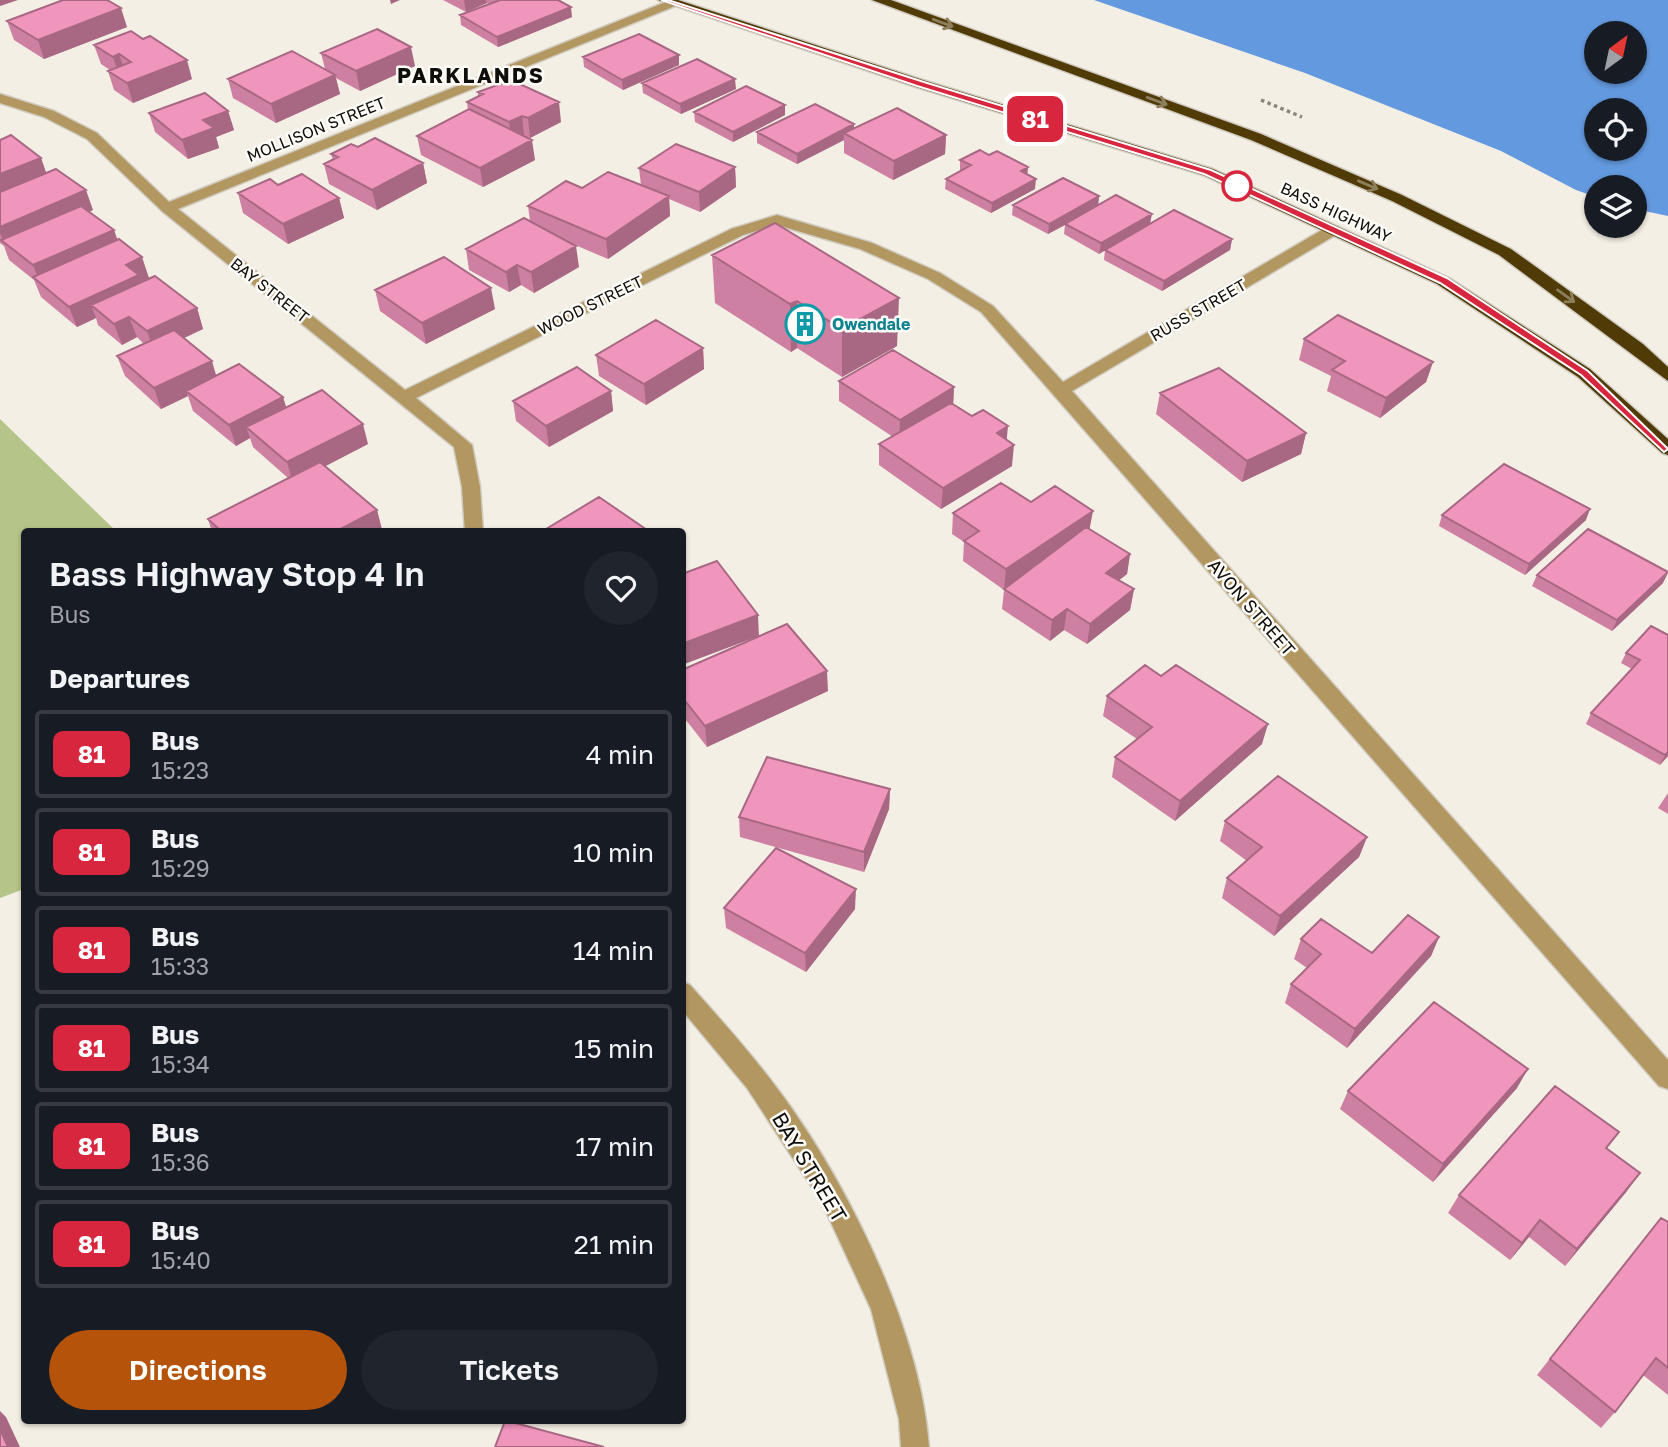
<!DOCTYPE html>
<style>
body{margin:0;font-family:"Golos Text",sans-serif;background:#20242c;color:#f1f3f6;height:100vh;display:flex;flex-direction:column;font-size:26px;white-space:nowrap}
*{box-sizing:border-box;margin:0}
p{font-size:23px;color:#9ea1a6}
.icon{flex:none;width:38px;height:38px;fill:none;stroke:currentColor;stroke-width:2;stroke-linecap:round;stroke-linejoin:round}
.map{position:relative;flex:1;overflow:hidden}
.details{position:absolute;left:21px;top:528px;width:665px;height:896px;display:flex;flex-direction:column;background:#171b24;border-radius:7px;box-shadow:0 2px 5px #0004}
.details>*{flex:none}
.badge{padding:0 14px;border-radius:10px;font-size:24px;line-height:46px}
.needle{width:46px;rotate:33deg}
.controls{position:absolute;left:1584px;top:21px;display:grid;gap:14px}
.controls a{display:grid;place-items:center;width:63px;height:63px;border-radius:50%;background:#171b24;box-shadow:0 2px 5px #0004;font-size:35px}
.map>.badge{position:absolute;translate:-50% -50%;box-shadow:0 0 0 4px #fff}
h2{padding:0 28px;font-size:26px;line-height:63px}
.round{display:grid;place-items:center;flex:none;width:74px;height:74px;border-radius:37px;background:#20242c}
.headline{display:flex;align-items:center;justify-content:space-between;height:119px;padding:0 28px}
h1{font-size:33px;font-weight:600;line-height:52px}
.primary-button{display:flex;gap:14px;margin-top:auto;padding:14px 28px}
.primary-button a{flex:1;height:80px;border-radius:42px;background:#b45309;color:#fff;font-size:28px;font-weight:600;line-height:80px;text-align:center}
.primary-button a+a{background:#20242c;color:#f1f3f6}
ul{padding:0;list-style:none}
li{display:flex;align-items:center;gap:21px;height:88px;margin:0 14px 10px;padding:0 14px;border:4px solid #363941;border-radius:7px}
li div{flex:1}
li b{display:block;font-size:26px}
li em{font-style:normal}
li .badge{min-width:77px;font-weight:700;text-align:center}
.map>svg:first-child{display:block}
.green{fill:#b5c489}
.water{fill:#6399de;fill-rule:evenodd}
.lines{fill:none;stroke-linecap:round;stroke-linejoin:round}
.street-casing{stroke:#d0cbc1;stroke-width:3}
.highway-casing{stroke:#d0cbc1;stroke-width:3}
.path{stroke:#8a867f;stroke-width:3.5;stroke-dasharray:3.5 3.5;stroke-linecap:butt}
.street{fill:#b39760;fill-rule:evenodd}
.highway{fill:#503b06;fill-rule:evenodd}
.wall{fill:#ce80a2}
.shaded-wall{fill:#a86884}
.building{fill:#f095bc;stroke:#a86884;stroke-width:2}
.oneway{stroke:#8d7f5b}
.line{fill:#d7263d;stroke:#fff;stroke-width:2}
.stop-dot{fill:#fff;stroke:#d7263d;stroke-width:3.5}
.labels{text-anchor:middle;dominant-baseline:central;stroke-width:5;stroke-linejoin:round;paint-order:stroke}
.far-street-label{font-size:16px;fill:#100e0b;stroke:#fefcf8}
.far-culture-label{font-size:16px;font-weight:bold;fill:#0d838f;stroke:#fefcf8;text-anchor:start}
.street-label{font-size:18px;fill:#100e0b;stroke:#fefcf8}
.far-district-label{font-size:21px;font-weight:bold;letter-spacing:2px;fill:#100e0b;stroke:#fefcf8}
.near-street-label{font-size:21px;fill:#100e0b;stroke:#fefcf8}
</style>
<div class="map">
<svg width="1668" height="1447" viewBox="0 0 1668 1447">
<rect width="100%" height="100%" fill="#f4efe4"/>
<path class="green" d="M0,419L117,532H24V889L0,898Z"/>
<path class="water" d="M1094,0H1668V216L1635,209L1634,187H1596V197L1576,190L1501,151L1305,73ZM1596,33H1634V72H1596ZM1596,110H1634V149H1596Z"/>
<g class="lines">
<g class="street-casing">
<path id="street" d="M668,1L680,4L178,209L405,390L731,229L777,215L872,243L940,273L993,306L1063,382L1327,227H1339V233L1072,391L1668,1060V1089L1659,1086L981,312L928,279L860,249L777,225L743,235L416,398L472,445L480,487L483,532H465L462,487L454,447L162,211L87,139L44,117L0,103V94L54,111L97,133L169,202Z
M682,982L690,985C715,1013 740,1041 763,1070C840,1166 920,1324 929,1447H901L899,1419L871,1309L822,1203L747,1088L682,1010Z"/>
</g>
<g class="highway-casing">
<path id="highway" d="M658,0H678L926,81L1213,169L1449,278L1590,369L1668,439V455L1662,453L1578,377L1437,284L1203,175L916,87Z
M872,0H891L1261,134L1402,195L1511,249L1643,344L1668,367V381L1499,255L1392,201L1251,140Z"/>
</g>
<path class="path" d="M1261,100L1302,117"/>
<use href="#street" class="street"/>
<use href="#highway" class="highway"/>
</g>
<path class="wall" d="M443,0H558L572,17L498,47L461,25L460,15L489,4L487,3L466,12Z
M7,21L127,27L44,59L14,40Z
M94,45L192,79L133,103L114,90L108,71L110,70L101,64Z
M321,53L415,66L360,91L336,78L340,94L276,123L233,98L228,79L325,69Z
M583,57L679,65L623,90L584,67Z
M642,83L736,89L681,114L643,93Z
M478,92L561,122L530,138L523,136L535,160L483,187L421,155L417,136L468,110L467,102L478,96Z
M785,105V115L733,142L695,122L694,112Z
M228,111L234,130L216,137L219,148L188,159L155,132L149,113Z
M854,124V128L946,135L945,154L893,180L844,153V140L797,164L757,143V132Z
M0,140L41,158L46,173L93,210L89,212L114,230L117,240L149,278L141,282L197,308L203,329L184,338L216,375L283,397L286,407L368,444L325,466L377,510L382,530L379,532H212L208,519L288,478L253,447L250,438L236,446L193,411L188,396L161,409L125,376L117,356L144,344L137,337L122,345L98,325L96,318L77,327L41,297L34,280L9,260L4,246L0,243Z
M358,147L423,163L427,183L377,210L329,184L324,164L333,160L331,154Z
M989,155L1028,167L1027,174L1035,189L991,213L945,189L946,179L961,171L960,170V160Z
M735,167L736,187L700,212L669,199L670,216L608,259L568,242L579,267L534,293L521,285L509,292L469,270L466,249L530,221L528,206L582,188L641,185L639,168Z
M278,185L339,198L344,218L288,244L243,213L238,193Z
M1099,196L1098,205L1150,224L1232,239L1230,250L1162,291L1104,260L1105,250L1099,254L1064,234L1065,225L1048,234L1012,215L1013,205Z
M712,255L897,346L842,377L797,348L791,352L715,303Z
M375,290L495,309L426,344L380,311Z
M1304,339L1433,362L1426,382L1380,418L1327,391L1331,376L1299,360Z
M703,348L704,369L646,405L599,376L596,355Z
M839,381L954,387L953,404L1007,439L1012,466L941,509L879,465V444L893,437L839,401Z
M611,391L613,411L549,447L516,421L513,401Z
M1160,393L1306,433L1301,454L1242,482L1156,414Z
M1031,502L1090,530L1130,554L1127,574L1119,580L1134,589L1130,610L1087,644L1064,630L1050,641L1002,609L1004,590L963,561L964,542L952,534L953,513Z
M1442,515L1586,520L1525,575L1439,526Z
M1537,575L1663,583L1612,631L1532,586Z
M1668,635V756L1660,765L1586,724L1591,713L1632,669L1621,663L1626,653Z
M682,670L828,691L707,747L682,715Z
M1107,696L1262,744L1175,821L1112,777L1115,757L1137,739L1103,716Z
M890,789L889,809L864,872L740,837L739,817Z
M1668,793V814L1658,808Z
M1225,821L1367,837L1359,857L1274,936L1222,898L1227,878L1247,861L1220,841Z
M724,908L855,909L806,972L726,928Z
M1439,937L1431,956L1347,1048L1285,1003L1291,984L1307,968L1294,959L1301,939L1372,953Z
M1517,1088L1433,1182L1340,1109L1348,1091Z
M1607,1149L1627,1191L1565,1266L1529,1237L1510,1260L1448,1213L1459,1195Z
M1661,1218L1668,1222V1395L1643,1375L1615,1412L1601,1428L1537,1375Z"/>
<path class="shaded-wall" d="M0,0H18L0,6Z
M390,0H400L391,4Z
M464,0H486L487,3L466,12Z
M571,7L572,17L498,47L497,37Z
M121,8L127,27L44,59L38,40Z
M411,47L415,66L360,91L356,71Z
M119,54L126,74L119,76L113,57Z
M679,55V65L623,90L622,80Z
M187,60L192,79L133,103L127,83Z
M335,75L340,94L276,123L271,104Z
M735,79L736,89L681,114L680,104Z
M559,102L561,122L530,138L528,118Z
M785,105V115L733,142V132Z
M228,111L234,130L216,137L219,148L188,159L182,140L203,120Z
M522,116L524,135L512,142L509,122Z
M854,124V134L844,133V140L797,164V154Z
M946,135L945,154L893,180L894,161Z
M532,140L535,160L483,187L480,168Z
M41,158L48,178L0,197V174Z
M423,163L427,183L377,210L372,190Z
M735,167L736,187L700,212L699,192Z
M1028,167L1027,177L1021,171Z
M1036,179L1035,189L991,213L992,203Z
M86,190L93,210L10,247L4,242L0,233V227Z
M669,196L670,216L608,259L606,239Z
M1099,196L1098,207L1048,234L1049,224Z
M339,198L344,218L288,244L283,224Z
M1152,214L1150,224L1099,254L1101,243Z
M114,230L121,250L40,282L33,265Z
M1232,239L1230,250L1162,291L1164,281Z
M576,246L579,267L534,293L531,272Z
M142,257L149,278L141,281L146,296L91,305L96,318L77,327L69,307L126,265Z
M517,265L521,285L509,292L506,272Z
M491,288L495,309L426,344L422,323Z
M899,298L897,346L842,377V329Z
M797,301V348L791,352L790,304Z
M197,308L203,329L154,352L147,331Z
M129,317L137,337L122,345L114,324Z
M703,348L704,369L646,405L644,384Z
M212,361L218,382L186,391L188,396L161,409L154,388Z
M1433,362L1426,382L1380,418L1386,398Z
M954,387L953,408L899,440L900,420Z
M611,391L613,411L549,447L546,426Z
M283,397L289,417L246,427L250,438L236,446L229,425Z
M363,424L368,444L293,483L287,462Z
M1008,426L1006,447L997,433Z
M1306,433L1301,454L1242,482L1247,461Z
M1014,445L1012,466L941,509L943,488Z
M1590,509L1586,520L1525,575L1529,564Z
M377,510L382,530L379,532H335Z
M1093,511L1089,532L1004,590L1006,569Z
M1130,554L1127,574L1103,593L1106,573Z
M1668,573L1663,583L1612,631L1617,620Z
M1134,589L1130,610L1087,644L1090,624Z
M1067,609L1064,630L1050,641L1052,620Z
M758,615L759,636L682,665V644Z
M827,671L828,691L707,747L705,726Z
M1268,724L1262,744L1175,821L1180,801Z
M1668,752V756L1660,765L1665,755Z
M890,789L889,809L864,872V852Z
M1367,837L1359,857L1274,936L1280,916Z
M856,889L855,909L806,972L805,953Z
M1439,937L1431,956L1347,1048L1355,1029Z
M1528,1069L1517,1088L1433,1182L1443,1164Z
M1640,1173L1627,1191L1565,1266L1577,1249Z
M1540,1220L1529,1237L1510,1260L1522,1243Z
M0,1411L6,1417L20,1447H8L0,1429Z"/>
<path class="building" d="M63,0H107L121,8L38,40L7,21Z
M500,0H558L571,7L497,37L460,15Z
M377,29L411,47L356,71L321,53Z
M131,31L143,39L150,36L187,60L127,83L108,71L131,62L119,54L113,57L94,45Z
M639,34L679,55L622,80L583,57Z
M292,51L335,75L271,104L228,79Z
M697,59L735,79L680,104L642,83Z
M511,80L559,102L528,118L522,116L509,122L467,102L483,94L478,92Z
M746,86L785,105L733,132L694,112Z
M205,93L228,111L203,120L214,128L182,140L149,113Z
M815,104L854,124L797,154L757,132Z
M897,108L946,135L894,161L844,133Z
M469,109L532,140L480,168L417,136Z
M11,135L41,158L0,174V140Z
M375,138L423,163L372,190L324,164L338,157L331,154L351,144L358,147Z
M676,144L735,167L699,192L639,168Z
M980,150L989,155L997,151L1028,167L1021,171L1036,179L992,203L946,179L971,165L960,160Z
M56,169L86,190L0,227V192Z
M608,172L669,196L606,239L528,206L566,181L582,188Z
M302,174L339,198L283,224L238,193L270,179L278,185Z
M1063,178L1099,196L1049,224L1013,205Z
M1116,195L1152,214L1101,243L1065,224Z
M81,206L114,230L33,265L1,240Z
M1174,210L1232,239L1164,281L1105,250Z
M524,218L576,246L531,272L517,265L506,272L466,249Z
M775,223L899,298L842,329L797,301L790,304L712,255Z
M119,239L142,257L126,265L139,275L69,307L33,277Z
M444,257L491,288L422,323L375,290Z
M155,276L197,308L147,331L129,317L114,324L91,305Z
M1338,315L1433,362L1386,398L1332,370L1345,361L1304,339Z
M656,320L703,348L644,384L596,355Z
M174,330L212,361L154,388L117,356Z
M893,350L954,387L900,420L839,381Z
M239,364L283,397L229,425L186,391Z
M577,367L611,391L546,426L513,401Z
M1219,368L1306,433L1247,461L1160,393Z
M322,390L363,424L287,462L246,427Z
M951,403L972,416L983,410L1008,426L997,433L1014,445L943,488L879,444Z
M320,462L377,510L335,532H222L208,519Z
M1504,464L1590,509L1529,564L1442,515Z
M1001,483L1031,502L1055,486L1093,511L1006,569L964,541L979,531L953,513Z
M599,497L650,532H550L546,529Z
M1086,527L1130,554L1106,573L1134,589L1090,624L1067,609L1052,620L1004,589Z
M1588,529L1668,572L1617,620L1537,575Z
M717,561L758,615L682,644V574Z
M787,624L827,671L705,726L682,697V670Z
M1651,626L1668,635V752L1665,755L1591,713L1640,660L1626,653Z
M1145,665L1161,676L1176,665L1268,724L1180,801L1115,757L1152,727L1107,696Z
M767,757L890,789L864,852L739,817Z
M1278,776L1367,837L1280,916L1227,878L1262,847L1225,821Z
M776,848L856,889L805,953L724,908Z
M1408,915L1439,937L1355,1029L1291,984L1321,954L1301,939L1321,919L1372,953Z
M1434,1002L1528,1069L1443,1164L1348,1091Z
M1555,1086L1619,1132L1606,1148L1640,1173L1577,1249L1540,1220L1522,1243L1459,1195Z
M1661,1218L1668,1222V1368L1656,1358L1615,1412L1550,1359Z
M505,1421H508L604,1447H495Z
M0,1429L8,1447H0Z"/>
<defs><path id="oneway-shaft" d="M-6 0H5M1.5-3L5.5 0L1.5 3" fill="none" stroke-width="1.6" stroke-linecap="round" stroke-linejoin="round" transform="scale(1.75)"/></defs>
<g class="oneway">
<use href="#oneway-shaft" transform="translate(943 23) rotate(20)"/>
<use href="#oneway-shaft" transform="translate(1157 101) rotate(20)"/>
<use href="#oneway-shaft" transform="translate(1368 185) rotate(23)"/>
<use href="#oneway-shaft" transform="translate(1566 296) rotate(36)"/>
</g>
<path class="line" d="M661,0H668L924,82L1211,170L1447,278L1588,371L1668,449L1664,452L1581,375L1440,283L1204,174L917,86Z"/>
<defs>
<g id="building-ring" transform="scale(2.0125)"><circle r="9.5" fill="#fefcf8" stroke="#0f9aa8" stroke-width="1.5"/><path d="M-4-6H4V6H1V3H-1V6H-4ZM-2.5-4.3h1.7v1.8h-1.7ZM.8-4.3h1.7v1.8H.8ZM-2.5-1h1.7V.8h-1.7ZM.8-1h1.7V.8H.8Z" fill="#0f9aa8"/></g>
</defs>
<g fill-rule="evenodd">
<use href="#building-ring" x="805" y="324"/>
</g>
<circle class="stop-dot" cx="1237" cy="186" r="14"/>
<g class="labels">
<g class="far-street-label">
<text transform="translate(316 129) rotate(-22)">MOLLISON STREET</text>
<text transform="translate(1336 212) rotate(25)">BASS HIGHWAY</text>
<text transform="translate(270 290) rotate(38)">BAY STREET</text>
<text transform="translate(590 305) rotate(-26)">WOOD STREET</text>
<text transform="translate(1198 310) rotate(-30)">RUSS STREET</text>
</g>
<g class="far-culture-label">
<text x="832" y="324">Owendale</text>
</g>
<g class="street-label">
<text transform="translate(1252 607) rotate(49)">AVON STREET</text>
</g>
<g class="far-district-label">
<text x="471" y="75">PARKLANDS</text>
</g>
<g class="near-street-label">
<text transform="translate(810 1167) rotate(59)">BAY STREET</text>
</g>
</g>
</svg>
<div class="controls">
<a><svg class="needle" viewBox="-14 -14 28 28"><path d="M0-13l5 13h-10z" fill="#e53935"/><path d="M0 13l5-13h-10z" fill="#9ea1a6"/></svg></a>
<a><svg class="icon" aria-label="locate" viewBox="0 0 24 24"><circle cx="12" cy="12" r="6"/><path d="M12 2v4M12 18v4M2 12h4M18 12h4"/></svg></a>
<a><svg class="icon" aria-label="layers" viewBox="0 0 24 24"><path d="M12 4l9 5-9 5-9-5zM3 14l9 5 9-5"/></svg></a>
</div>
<b class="badge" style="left:1035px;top:119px;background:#d7263d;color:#fff">81</b>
<section class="details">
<div class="headline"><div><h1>Bass Highway Stop 4 In</h1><p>Bus</p></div><a class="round"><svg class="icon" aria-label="heart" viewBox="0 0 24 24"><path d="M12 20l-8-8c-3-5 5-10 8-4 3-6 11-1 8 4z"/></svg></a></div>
<h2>Departures</h2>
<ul>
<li><span class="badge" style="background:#d7263d;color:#fff">81</span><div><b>Bus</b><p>15:23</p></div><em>4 min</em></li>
<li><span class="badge" style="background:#d7263d;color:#fff">81</span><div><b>Bus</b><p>15:29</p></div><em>10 min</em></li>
<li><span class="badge" style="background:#d7263d;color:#fff">81</span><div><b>Bus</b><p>15:33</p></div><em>14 min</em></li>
<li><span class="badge" style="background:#d7263d;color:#fff">81</span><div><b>Bus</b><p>15:34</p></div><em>15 min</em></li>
<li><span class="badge" style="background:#d7263d;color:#fff">81</span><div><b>Bus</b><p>15:36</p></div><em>17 min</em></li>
<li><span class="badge" style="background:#d7263d;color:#fff">81</span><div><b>Bus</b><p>15:40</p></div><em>21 min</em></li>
</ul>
<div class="primary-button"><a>Directions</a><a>Tickets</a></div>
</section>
</div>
